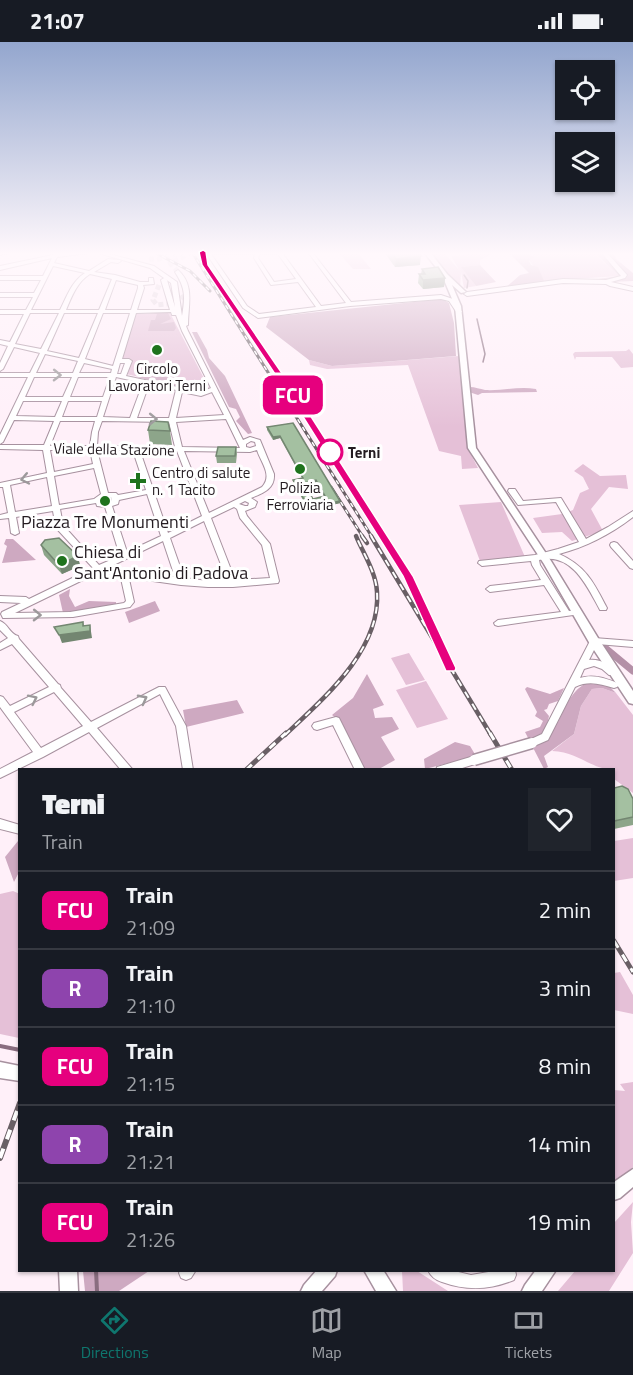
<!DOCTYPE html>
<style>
body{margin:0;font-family:"Titillium Web",sans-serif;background:#20242c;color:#f1f3f6;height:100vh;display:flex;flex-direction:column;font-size:22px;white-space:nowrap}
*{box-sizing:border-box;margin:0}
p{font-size:20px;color:#9ea1a6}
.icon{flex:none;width:33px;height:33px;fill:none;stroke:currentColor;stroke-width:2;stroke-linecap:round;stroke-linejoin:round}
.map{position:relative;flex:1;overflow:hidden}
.details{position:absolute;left:18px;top:726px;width:597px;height:504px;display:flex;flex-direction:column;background:#171b24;border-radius:0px;box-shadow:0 2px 4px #0004}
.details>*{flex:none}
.badge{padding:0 12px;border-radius:9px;font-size:21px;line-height:39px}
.controls{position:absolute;left:555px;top:18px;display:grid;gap:12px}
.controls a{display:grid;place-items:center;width:60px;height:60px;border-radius:0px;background:#171b24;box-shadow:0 2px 4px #0004;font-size:30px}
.map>.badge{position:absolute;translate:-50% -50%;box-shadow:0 0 0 3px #fff}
.round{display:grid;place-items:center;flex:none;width:63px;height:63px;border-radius:0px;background:#20242c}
.head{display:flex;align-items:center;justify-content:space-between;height:102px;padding:0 24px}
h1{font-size:28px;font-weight:800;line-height:45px}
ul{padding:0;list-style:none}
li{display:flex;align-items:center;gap:18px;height:78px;padding:0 24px;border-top:2px solid #363941}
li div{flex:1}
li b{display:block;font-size:22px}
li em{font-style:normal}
li .badge{min-width:66px;font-weight:700;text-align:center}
.status{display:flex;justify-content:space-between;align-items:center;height:42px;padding:0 30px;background:#171b24;direction:ltr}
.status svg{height:16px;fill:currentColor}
.tab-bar{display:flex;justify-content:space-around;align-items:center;height:84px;border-top:2px solid #363941;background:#171b24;font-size:16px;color:#9ea1a6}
.tab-bar a{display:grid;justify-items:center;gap:3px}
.tab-bar .selected{color:#0f766e}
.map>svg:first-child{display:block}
.green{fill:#e5c0d7}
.forest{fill:#cea9c1}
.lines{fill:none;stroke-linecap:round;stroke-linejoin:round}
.stream-far1{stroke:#896d7f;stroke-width:1.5}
.stream{stroke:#896d7f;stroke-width:4}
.canal{stroke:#b490a7;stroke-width:7}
.minor-tunnel{stroke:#ded0d9;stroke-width:5;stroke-dasharray:5 3;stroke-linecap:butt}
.minor-casing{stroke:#a7919f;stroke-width:2}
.major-casing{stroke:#a7919f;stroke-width:3}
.minor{fill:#fff;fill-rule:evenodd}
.major{fill:#fff;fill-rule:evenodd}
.rail-far3-casing{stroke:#695f65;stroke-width:3}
.rail-far2-casing{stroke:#695f65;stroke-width:4.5}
.rail-far1-casing{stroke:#695f65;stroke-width:5}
.rail-casing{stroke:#695f65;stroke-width:6}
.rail-far3{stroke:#fff;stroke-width:1.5;stroke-dasharray:4.5;stroke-linecap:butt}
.rail-far2{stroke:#fff;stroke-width:2;stroke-dasharray:7;stroke-linecap:butt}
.rail-far1{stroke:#fff;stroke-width:3;stroke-dasharray:8;stroke-linecap:butt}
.rail{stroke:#fff;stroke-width:4;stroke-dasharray:10;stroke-linecap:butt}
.minor-bridge-casing{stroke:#a7919f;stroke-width:13;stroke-linecap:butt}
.minor-bridge{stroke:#fff;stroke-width:10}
.wall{fill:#8da58a;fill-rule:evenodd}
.shaded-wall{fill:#738671}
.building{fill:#a4c0a1;stroke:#738671;stroke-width:1.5;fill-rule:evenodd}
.oneway{stroke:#9c999b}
.line{fill:#e6007e;stroke:#fff;stroke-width:1.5}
.poi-dot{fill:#1f731d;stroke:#fff;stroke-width:2}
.stop-dot{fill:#fff;stroke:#e6007e;stroke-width:3}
.labels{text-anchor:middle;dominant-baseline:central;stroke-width:6;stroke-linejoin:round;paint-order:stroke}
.far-poi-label{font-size:15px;fill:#241c21;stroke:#fff}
.far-street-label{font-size:15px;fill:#241c21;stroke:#fff}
.far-stop-label{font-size:15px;font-weight:bold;fill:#241c21;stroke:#fff;text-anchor:start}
.poi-label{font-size:18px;fill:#241c21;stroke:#fff}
</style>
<div class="status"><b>21:07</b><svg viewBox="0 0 49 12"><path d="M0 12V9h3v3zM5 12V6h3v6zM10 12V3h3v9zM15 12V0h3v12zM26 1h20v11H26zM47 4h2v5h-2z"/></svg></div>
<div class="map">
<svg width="633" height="1249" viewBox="0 0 633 1249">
<rect width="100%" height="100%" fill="#fff0f9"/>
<path class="green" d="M338,210H357L371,227H353Z
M428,210H444L459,228L451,214L488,210L492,212L480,218V223L462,225L476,244L464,246L461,230L460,246L446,233Z
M527,210H593L619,234L544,239L529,218L533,214Z
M170,271L209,346L205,350L126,332L132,318H122L136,272Z
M629,307L633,312V325L621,326L612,315H576L575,318L573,312L575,310L626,309Z
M459,314L467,405L478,426L462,427L461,414L439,409L408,323L327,327L310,323L309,318L332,324Z
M583,422L600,434L626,433L628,447L609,445L591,467L603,489L572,499L562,490L542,491L533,476L562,472L573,468L580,451L589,447L583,435L574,429Z
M501,460L525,515L480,519L459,463Z
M409,611L425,638L406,643L391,616Z
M426,639L448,677L417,686L396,648Z
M602,646L616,651L633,673V751L614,737V728C590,727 579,710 552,709L574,692L581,664L592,647Z
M633,796V836L614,839V799Z
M13,849L20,852L19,996L0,992V852Z
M620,930L633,953V972L614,968V931Z
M633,1040V1125L614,1142V1048L625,1049L620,1042Z
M633,1160L631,1180L633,1211L609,1249H558L575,1229L614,1228V1181Z
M402,1229H417L448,1249H403Z"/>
<path class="forest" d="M508,210H527L534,215L529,219L531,223L538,225L545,241L505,246L520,233L529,231Z
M585,210H613L616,217L633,231V239L611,240L598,237L619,234L596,212Z
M480,223L496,240L476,244L461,225Z
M442,257L449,261L454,281L456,314L332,324L309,318L266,285L270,275Z
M137,270L168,271L171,277L160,282L174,280L176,286L174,289H148L151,278H155L157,272Z
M192,290H197L207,308L209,316L225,334L252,391L248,392L236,379L240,375L236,367L229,365Z
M149,334L183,335V343L203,349V352L137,335Z
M470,345C475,345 480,347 485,348C502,349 519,344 536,347L537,350L482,351L478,353L469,350Z
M6,497H13L36,518L2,521L7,504L4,502Z
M70,547L69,554L75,565L89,559L116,560V564L63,571L59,553Z
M155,559L160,569L129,581L125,570Z
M367,632L384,663L373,667L375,676L392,675L399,687L381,695L395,718L379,727H363L342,681L332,673L353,656Z
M593,639L610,645L616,651L602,646L592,647L581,664L574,692L544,714L548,725L544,727L525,690L540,685L543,679L535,674L537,670L525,647L527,645L550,652L564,646L558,659L549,662L547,667L544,668L549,674L547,683L558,680C567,662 573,644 593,639Z
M237,658L244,671L186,685L183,668Z
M455,700L470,704L476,714L425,727L424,717Z
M18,799L19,800V830L14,840L5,815Z
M83,1229V1228L149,1229L119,1249H85Z"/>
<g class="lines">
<path class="stream-far1" d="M464,233L468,239L467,246
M477,277L485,312L483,320"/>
<path class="stream" d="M0,1004L20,1008
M96,1228L97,1249"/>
<path class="canal" d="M604,605L633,629"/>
<path class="minor-tunnel" d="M149,217H159L176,212
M178,230L170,221L193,210
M159,243L153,258L157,263L175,261L184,254"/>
<g class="minor-casing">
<path id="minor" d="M10,210V211L0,213V211Z
M55,210H59V212L90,210L88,211L57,215L54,221L89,229L108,217L120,218L121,219L118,221L111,220L94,230L115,233L140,240H149V236H153L154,242L143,243L144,246L137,268H170L161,238L164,236L167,238L175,265L171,241L150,226L95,210H102L154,224L177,240L182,274C185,255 186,247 175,230L178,228C195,243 188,263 188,283L186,284L188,289L243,398L250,395L260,398L274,432C275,447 263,451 251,456L257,460L255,465L245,469L247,474L270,502L279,539L278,541L233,545H208L181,543L132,536L129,537L134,560L130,565L73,575L3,576L1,572L2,570L21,561L0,560V554L26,555L29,557L93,526L56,486L53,469L16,475L19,491L15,493L11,491L9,476L0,477V473L8,471L3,445H0V441L47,431L43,408L0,407V403H44L54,379L14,378L3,400L0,402V393L28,335H0V331H30L40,311L14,305L3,327L0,329V321L8,304L0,302V298L10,300L24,272H0V268H26L33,255H0V251H34L41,238H0V234H43L52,216L0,228V224L53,213ZM53,224L85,231C72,239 67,254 60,268H31ZM90,232L112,237L99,268H66C72,254 77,240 90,232ZM116,238L138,243V246L131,268H105ZM171,270L172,273H176L182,289L211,346L201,350L126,334L132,319L129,317H122L136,271ZM30,271H59L41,307L15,302ZM64,271H98L79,316L47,309ZM103,271H130L113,324L85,317ZM45,312L78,319L73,331H36ZM84,321L112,327L111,331H79ZM120,321H125L121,332H117ZM34,335H72L63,355H25ZM78,335H110L103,355H70ZM116,335L143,341L130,376L103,375ZM149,342L176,348L169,376H137ZM182,350L201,354L212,350L224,373L176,376ZM23,359H62L55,375L16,374ZM68,359H102L97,375H62ZM226,377L240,406L182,405L176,380ZM60,379H95L92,390L90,404H50ZM102,379L169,380L175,405L97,404L98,390ZM251,399L255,400L256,404L250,406L246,405V402ZM50,408H90L93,422L54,430ZM97,408L133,409L146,448L118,453L116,451H108ZM257,408C261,421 273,433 262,445L209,471L184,409L250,410ZM140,409H177L202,474L168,491ZM94,426L101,452L94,457L59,463L54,434ZM47,435L52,464L15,470L10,443ZM147,452L161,494L127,510L112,464L118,462L119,458ZM106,455H111L112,459L107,461L102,460L101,458ZM245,459L249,461L248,464H245L239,462ZM96,461L97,464L105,465L120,514L99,523L63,483L60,467ZM234,465L237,467L240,476L262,503L270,536L235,538L211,476ZM204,479L227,538L208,539L184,536L170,496ZM163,499L175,535L121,530L120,532L126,559L124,561L70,570L15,571Z
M207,210H287L283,212L321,264L346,261L308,210H312L351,260L441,253L453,257L462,270L457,271L449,259L441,257L350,264L258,276L243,266L206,211ZM211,212H255L254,216L271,243L298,240L316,265L259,272L247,264ZM260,212H278L296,237L274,240L258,216Z
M601,210H606L627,233L625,236L611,240L633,245V249L610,244L606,242L563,241L467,254L464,252L467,250L563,237L606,238L621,234Z
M509,447H515L523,459L561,456L586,497L608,485L633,469V475C611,492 586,505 559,512C586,524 594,541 607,566L606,568H600C587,544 572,510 539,518L540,523L569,569L580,568L581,570L580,572L498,584L495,583L494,581L498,578L561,570L544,543L490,550L486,547L490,544L541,538L532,523L531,519L482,524L478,521L479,519L535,513L558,507L579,500L556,460L518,463L508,449Z
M614,500L617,501L633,519V527L630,526L611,505L610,503L611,501Z
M0,579C8,582 10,592 18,594L19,597L58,642L60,643L61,646L91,680L159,645H165L186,684L193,728H183L176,684L160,652L97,686L133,728H121L89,690L43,715L0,736V727L33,710L0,665V654L3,655L10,664L49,645L12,602L0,608V601L8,596L0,588ZM54,650L83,684L41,706L14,670Z
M594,596L633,599V605L597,602L589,618C600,617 610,622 617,631L615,633H609L602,627L594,624L584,627L580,636C593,632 605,636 617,641L619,643L617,645L614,646C600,642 589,638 575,645L548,698L532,705L529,704L527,701L529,698L542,692L590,599Z
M336,675L339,676L365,728H355L333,683L317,688L314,687L312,684L314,681Z
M474,714L478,715L479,718L478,721L456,728H436L437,725Z
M0,777L20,783V792L0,787Z
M180,1228H196L191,1236L186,1238L181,1236L179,1231Z
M428,1228H450L471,1233L500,1228H515L516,1233L514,1238C490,1248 467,1249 442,1240C436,1238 431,1235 428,1228Z"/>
</g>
<g class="major-casing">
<path id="major" d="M424,210H430L447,232L466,250L461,251L452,243L461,264L476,406L551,519L598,596L633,649V662L629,661L590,602L544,522L468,406L455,264L442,233Z
M0,1020L20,1024V1039L0,1036Z
M633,1127V1145L620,1156L614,1158V1140Z
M59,1228H77L78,1249H60Z
M317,1228H337L335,1234L322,1249H301L304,1243Z
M364,1228H383L396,1249H376Z
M536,1228H556L542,1249H522L525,1243Z"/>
</g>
<use href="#minor" class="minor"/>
<use href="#major" class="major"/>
<g class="rail-far3-casing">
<path id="rail-far3" d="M154,210L190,229L210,249
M192,210L372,495
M331,445L363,495"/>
</g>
<g class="rail-far2-casing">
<path id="rail-far2" d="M362,494L367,501
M371,494L491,693
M285,693C324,656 381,608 377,550C376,530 363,511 356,494"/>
</g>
<g class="rail-far1-casing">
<path id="rail-far1" d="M490,691L512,728
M246,728L286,691
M614,899L633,930"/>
</g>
<g class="rail-casing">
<path id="rail" d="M0,1116L20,1061"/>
</g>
<use href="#rail-far3" class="rail-far3"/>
<use href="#rail-far2" class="rail-far2"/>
<use href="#rail-far1" class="rail-far1"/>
<use href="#rail" class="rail"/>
<g class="minor-bridge-casing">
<path id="minor-bridge" d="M474,718L532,701"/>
</g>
<use href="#minor-bridge" class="minor-bridge"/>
</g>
<path class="wall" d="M384,210H418L420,223L395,225Z
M422,227L445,236L444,245L423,247L418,241L419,232H421Z
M293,381L340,459V461L309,469L293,440V438L302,436L280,396L273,398L267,388V385ZM316,441L324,454L313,457L305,443Z
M148,388L170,389L172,403L150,402Z
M236,405L237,412L236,421H217L216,414Z
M41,503L78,514L80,524L62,532L44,513Z
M614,746L633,757V783L614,787Z"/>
<path class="shaded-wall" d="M421,214L420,223L395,225L396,217Z
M445,236L444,245L423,247V238Z
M280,394V396L273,398V395Z
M316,438V441L304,443V441Z
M340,459V461L309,469V466Z
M78,514L80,524L62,532L59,523Z
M83,580L85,588L90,583L92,596L62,601L59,593L83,584Z"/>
<path class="building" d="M391,210H418L421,214L396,217Z
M438,225L445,236L423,238L419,232H425L422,227Z
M151,379L168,380L170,389L148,388Z
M293,381L340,459L309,466L293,438L303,436L280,394L273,395L267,385ZM316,438L325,454L313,457L304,441Z
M218,405H236L235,414H216Z
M59,496L78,514L59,523L41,503L45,498Z
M83,580V584L90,583V589L59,593L54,585Z
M622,744L628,747L633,757V775L614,779V746Z"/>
<defs><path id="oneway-chevron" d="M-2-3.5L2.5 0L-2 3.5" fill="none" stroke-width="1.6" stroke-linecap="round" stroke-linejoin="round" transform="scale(1.5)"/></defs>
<g class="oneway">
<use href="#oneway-chevron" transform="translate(57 333) rotate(1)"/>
<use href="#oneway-chevron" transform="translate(153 377) rotate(1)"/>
<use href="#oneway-chevron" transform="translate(25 437) rotate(168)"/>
<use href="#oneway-chevron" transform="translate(37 573) rotate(1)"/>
<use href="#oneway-chevron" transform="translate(33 657) rotate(-26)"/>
<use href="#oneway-chevron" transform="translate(143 657) rotate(-28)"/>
</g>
<linearGradient id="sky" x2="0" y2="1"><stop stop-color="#93a6ce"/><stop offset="0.55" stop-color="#fff8fc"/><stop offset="1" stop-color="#fff8fc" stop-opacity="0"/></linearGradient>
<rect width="633" height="385" fill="url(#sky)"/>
<path class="line" d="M203,208L206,210L208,223L303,362L413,534L456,626L455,629H446L403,534L295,362L202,223L199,210Z"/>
<g class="poi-dot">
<circle cx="157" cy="308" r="6"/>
<circle cx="300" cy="427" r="6"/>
<path d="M135 430h6v6h6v6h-6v6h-6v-6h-6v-6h6z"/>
<circle cx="105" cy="459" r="6"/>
<circle cx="62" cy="519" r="6"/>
</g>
<circle class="stop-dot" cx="330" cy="410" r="12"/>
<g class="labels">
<g class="far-poi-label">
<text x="157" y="326">Circolo<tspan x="157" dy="17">Lavoratori Terni</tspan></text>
<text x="152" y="430" text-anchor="start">Centro di salute<tspan x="152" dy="17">n. 1 Tacito</tspan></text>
<text x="300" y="445">Polizia<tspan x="300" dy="17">Ferroviaria</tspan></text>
</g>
<g class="far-street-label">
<text transform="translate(114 407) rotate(1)">Viale della Stazione</text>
</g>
<g class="far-stop-label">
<text x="348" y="410">Terni</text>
</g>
<g class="poi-label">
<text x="105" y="479">Piazza Tre Monumenti</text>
<text x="74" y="509" text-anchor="start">Chiesa di<tspan x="74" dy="21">Sant'Antonio di Padova</tspan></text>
</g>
</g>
</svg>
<div class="controls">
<a><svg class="icon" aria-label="locate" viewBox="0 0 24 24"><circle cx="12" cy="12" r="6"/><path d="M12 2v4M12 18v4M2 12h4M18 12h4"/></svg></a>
<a><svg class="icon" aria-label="layers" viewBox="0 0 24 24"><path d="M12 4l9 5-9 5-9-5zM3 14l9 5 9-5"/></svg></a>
</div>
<b class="badge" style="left:293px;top:353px;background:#e6007e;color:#fff">FCU</b>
<section class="details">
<div class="head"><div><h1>Terni</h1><p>Train</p></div><a class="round"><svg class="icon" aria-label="heart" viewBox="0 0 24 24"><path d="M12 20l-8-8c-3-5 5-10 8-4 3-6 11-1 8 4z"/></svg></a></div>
<ul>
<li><span class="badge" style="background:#e6007e;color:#fff">FCU</span><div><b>Train</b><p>21:09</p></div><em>2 min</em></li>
<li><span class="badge" style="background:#8e44ad;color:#fff">R</span><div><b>Train</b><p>21:10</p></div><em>3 min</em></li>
<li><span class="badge" style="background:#e6007e;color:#fff">FCU</span><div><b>Train</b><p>21:15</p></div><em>8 min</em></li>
<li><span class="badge" style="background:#8e44ad;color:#fff">R</span><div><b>Train</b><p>21:21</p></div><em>14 min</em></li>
<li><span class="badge" style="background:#e6007e;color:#fff">FCU</span><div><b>Train</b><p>21:26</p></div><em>19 min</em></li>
</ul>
</section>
</div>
<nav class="tab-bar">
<a class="selected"><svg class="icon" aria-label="directions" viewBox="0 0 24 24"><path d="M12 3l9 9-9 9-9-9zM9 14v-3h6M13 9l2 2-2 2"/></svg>Directions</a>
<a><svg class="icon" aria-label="map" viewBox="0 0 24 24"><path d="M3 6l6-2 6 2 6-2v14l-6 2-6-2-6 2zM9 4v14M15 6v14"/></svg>Map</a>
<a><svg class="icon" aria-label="tickets" viewBox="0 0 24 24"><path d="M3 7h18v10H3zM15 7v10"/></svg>Tickets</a>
</nav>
